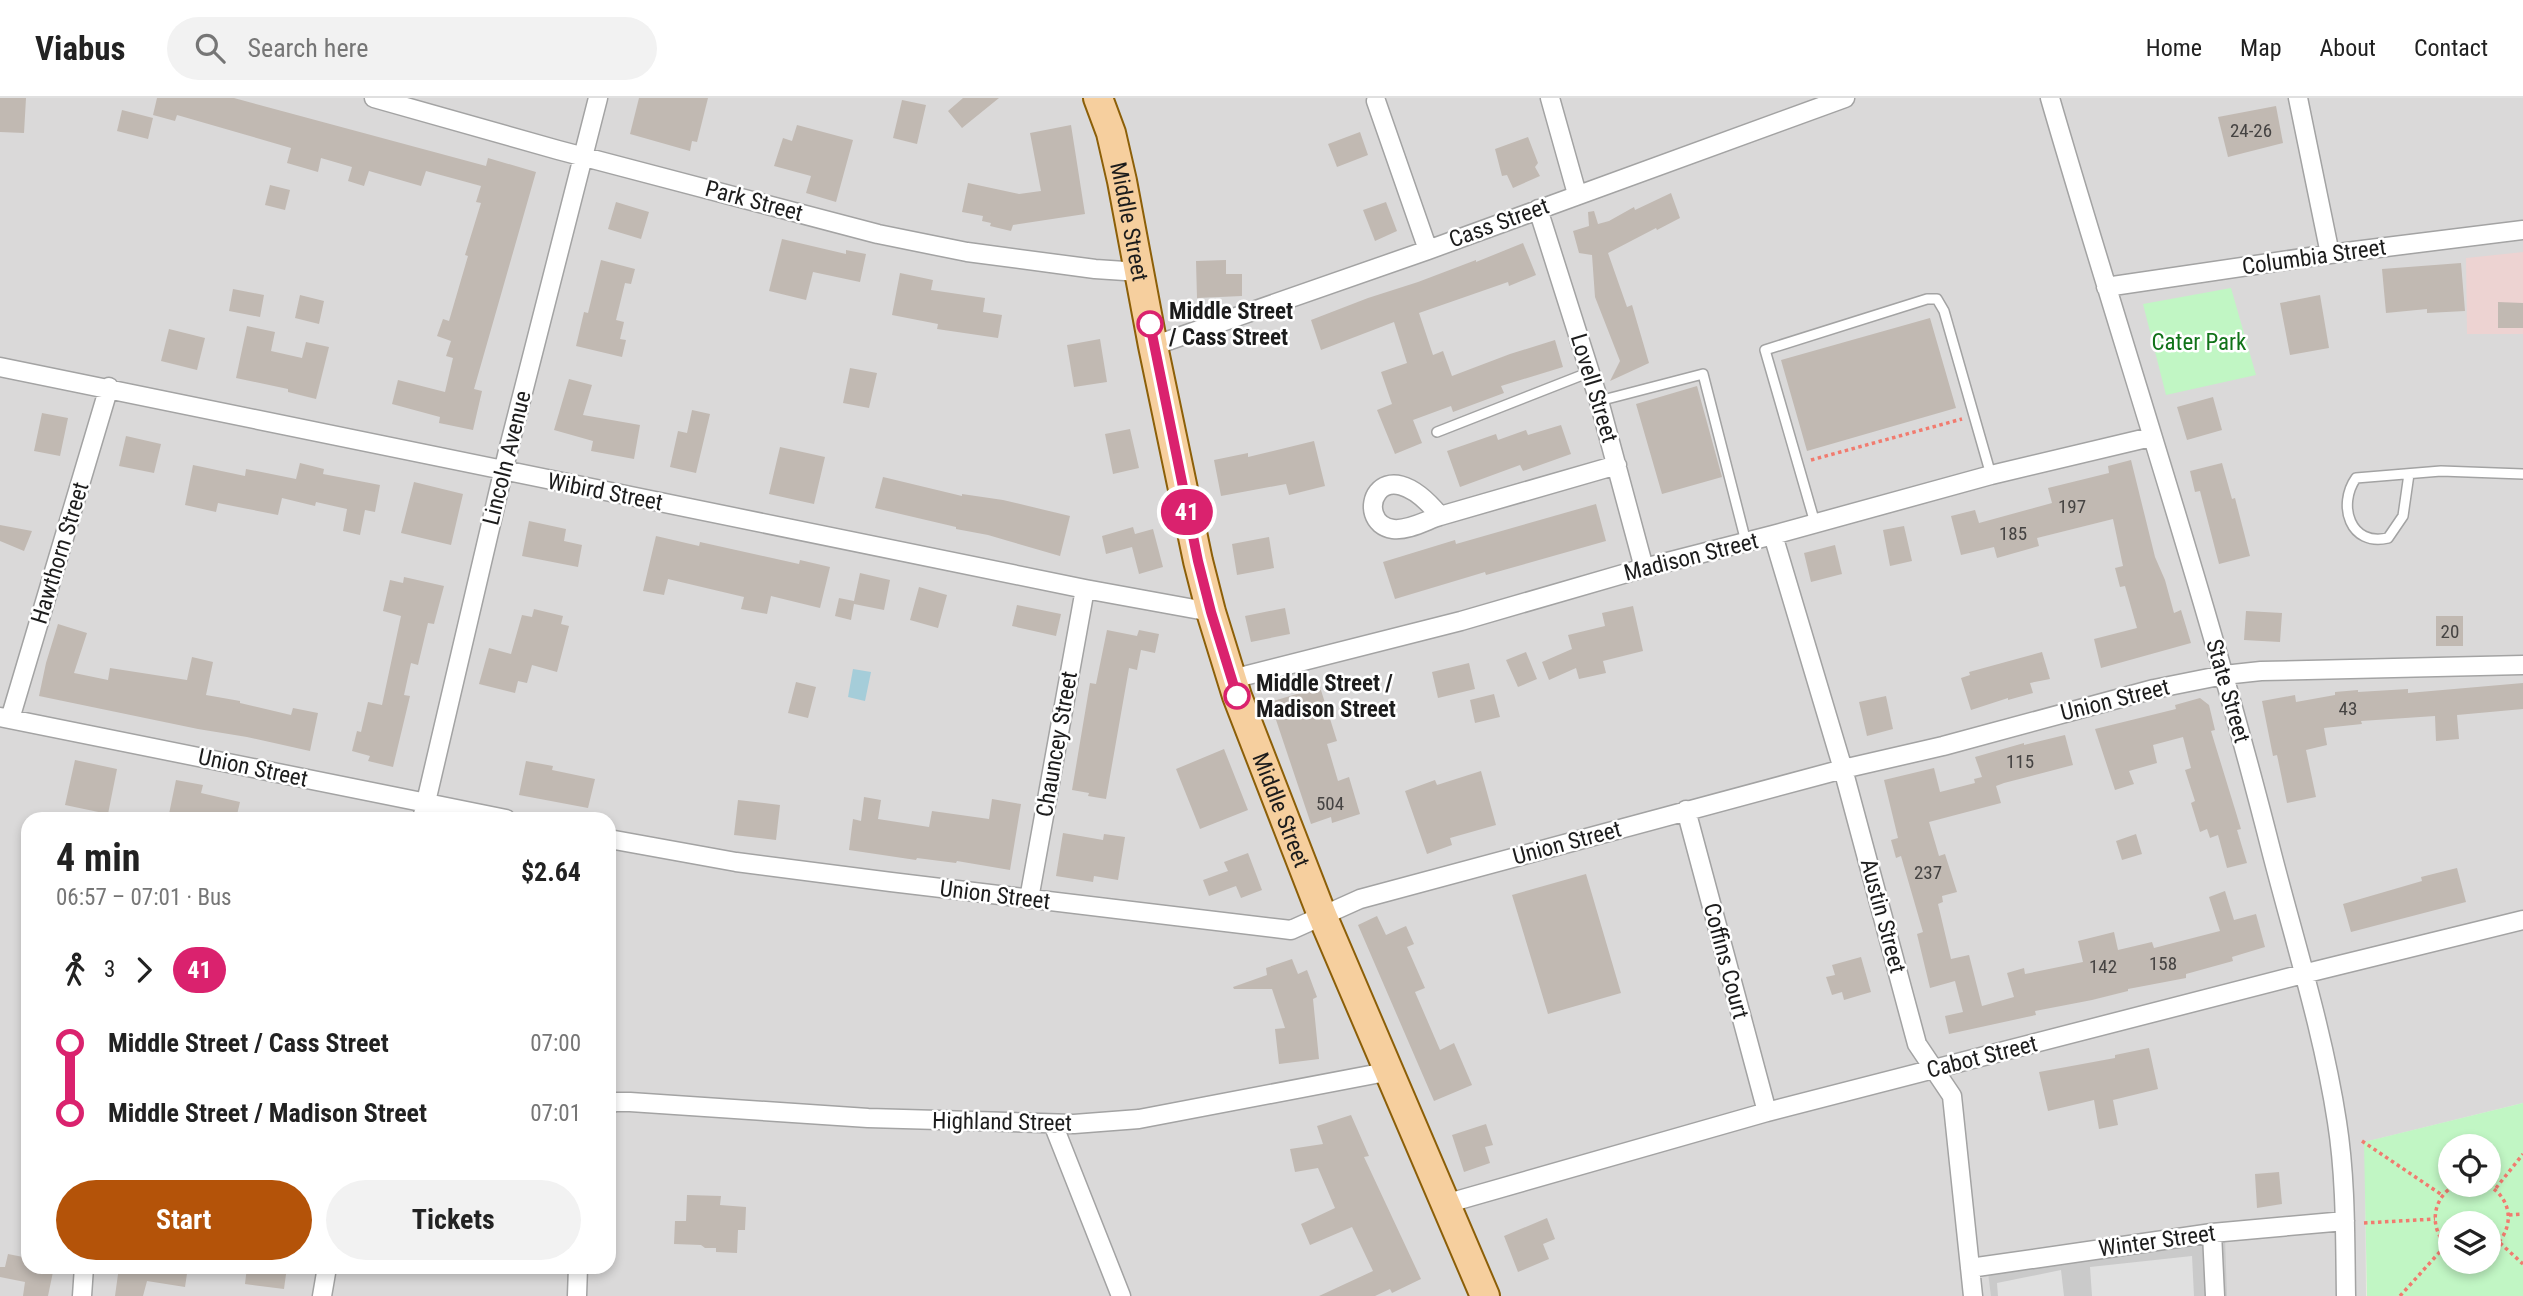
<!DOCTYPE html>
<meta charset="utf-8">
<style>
body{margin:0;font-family:"Roboto Condensed",sans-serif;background:#f2f2f2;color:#222;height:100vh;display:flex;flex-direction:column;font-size:26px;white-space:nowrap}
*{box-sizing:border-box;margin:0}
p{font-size:23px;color:#767676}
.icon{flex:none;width:38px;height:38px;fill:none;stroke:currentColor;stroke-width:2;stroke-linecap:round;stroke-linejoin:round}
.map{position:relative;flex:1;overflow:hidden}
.drawer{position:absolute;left:21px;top:714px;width:595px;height:462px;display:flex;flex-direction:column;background:#fff;border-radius:21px;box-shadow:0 4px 10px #0003}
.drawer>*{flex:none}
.badge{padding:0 14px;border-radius:23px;font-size:24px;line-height:46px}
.buttons{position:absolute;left:2438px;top:1036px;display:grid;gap:14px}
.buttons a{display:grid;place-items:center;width:63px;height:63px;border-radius:50%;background:#fff;box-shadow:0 4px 10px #0003;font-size:35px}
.map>.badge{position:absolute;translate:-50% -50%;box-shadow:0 0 0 4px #fff}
.legs{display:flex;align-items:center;gap:10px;height:77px;padding:0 35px;font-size:23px}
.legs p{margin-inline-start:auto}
.head{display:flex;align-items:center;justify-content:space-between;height:119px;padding:0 35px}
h1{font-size:38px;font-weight:700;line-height:52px}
.button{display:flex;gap:14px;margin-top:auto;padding:14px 35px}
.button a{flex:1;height:80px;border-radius:42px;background:#b45309;color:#fff;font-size:28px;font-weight:700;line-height:80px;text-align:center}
.button a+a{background:#f2f2f2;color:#222}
ul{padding:0 35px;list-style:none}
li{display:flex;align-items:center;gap:24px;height:70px;font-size:26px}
li i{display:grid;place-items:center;width:10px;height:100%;margin:0 9px;background:currentColor}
li i::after{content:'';width:18px;height:18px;margin:-9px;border:5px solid;border-radius:50%;background:#fff}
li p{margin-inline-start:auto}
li:first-child i{background:linear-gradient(#0000 50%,currentColor 0)}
li:last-child i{background:linear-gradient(currentColor 50%,#0000 0)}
header{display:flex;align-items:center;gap:42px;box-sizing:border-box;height:98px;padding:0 35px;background:#fff;border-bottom:2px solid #e0e0e0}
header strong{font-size:33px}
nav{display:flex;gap:38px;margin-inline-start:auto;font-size:24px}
.search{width:490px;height:63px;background:#f2f2f2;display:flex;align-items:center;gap:18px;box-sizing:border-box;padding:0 24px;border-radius:38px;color:#767676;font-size:26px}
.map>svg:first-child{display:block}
.residential{fill:#dad9d9;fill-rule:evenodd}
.commercial{fill:#edd3d2}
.religious{fill:#cacaca}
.park{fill:#c1f6c4;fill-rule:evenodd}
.parking{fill:#e0e0e0}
.water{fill:#a5cdd9}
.building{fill:#c1b9b2}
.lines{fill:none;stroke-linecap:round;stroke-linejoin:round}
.lane-casing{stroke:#a3a3a3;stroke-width:12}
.street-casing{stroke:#a3a3a3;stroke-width:21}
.primary-casing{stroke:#8c5f08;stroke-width:32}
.path{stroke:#f17b6f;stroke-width:3.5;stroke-dasharray:3.5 3.5;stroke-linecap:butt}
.lane{stroke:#fff;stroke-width:9}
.street{stroke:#fff;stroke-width:18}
.primary{stroke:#f6cf9e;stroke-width:28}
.line-1-casing{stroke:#fff;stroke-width:16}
.line-1{stroke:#da226e;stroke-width:10}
.stop-1-dot{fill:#fff;stroke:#da226e;stroke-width:3.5}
.labels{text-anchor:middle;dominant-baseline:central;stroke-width:5;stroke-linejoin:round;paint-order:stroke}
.number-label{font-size:19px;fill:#454342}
.street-label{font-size:23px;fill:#1c1c1c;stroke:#fff}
.stop-label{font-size:23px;font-weight:bold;fill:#1c1c1c;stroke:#fff;text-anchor:start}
.park-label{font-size:23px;fill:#117319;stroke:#fff}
</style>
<header>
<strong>Viabus</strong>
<div class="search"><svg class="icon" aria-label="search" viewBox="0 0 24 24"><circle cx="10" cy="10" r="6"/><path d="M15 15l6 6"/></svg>Search here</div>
<nav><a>Home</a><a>Map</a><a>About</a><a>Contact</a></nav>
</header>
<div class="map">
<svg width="2523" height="1198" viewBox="0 0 2523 1198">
<rect width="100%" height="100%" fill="#ede9e2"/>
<path class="residential" d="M0,0H2523V1005L2365,1044L2366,1198H0ZM28,721H609V1169H28Z"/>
<path class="commercial" d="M2523,154V236H2467L2466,160Z"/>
<path class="religious" d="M2225,1139L2227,1198H1991L1988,1175Z"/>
<path class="park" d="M2231,190L2256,277L2166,297L2143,206Z
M2523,1005V1198H2367L2364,1044ZM2450,1048H2488V1087H2450ZM2450,1125H2488V1164H2450Z"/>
<path class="parking" d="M2192,1158L2194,1198H2092L2090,1169Z
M2061,1172L2064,1198H1998L1997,1185Z"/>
<path class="water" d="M853,571L871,574L865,603L848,599Z"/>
<path class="building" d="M0,0H26L24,35L0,34Z
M157,0H234L486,68L488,60L536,74L474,291L482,293L473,332L439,325L440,319L392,306L398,282L445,294L453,260L446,258L451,243L437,238L443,221L449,223L468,158L465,157L481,105L476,104L481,88L426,73L421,88L369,73L364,88L348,83L352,69L321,60L318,74L287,65L291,50L184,19L177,17L175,23L153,17Z
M639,0H708L697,44L692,43L690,53L630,36Z
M963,0H999L962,30L948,13Z
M902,2L926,7L917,46L893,40Z
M2276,8L2283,45L2228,59L2218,19Z
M122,12L153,20L148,41L117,33Z
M797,27L853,42L836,104L806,95L811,78L774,68L783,40L792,43Z
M1071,27L1085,116L1013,127L1011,133L990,128L991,125L982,123L983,118L962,114L968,85L1019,96L1041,93L1030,35Z
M1360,34L1368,57L1337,69L1328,46Z
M1528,39L1538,65L1535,69L1540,78L1513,90L1507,77L1502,78L1495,51Z
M270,87L290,92L285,112L265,107Z
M1671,95L1680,120L1657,132L1656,130L1608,155L1627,209L1632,207L1649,265L1610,283L1620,263L1595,199L1592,157L1579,155L1573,133L1589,128L1588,114L1594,113L1598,126L1609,123L1634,109L1635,112Z
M616,104L649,114L641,141L608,131Z
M1386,104L1397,133L1375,143L1363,112Z
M782,141L846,156V152L866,156L860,184L813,174L806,202L769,193Z
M1523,145L1536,177L1509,188L1508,184L1419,215L1433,257L1443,253L1452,278L1510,256L1555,242L1563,269L1501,288L1504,295L1453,314L1451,308L1413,322L1422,345L1395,356L1377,312L1392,306L1381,274L1407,265L1394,224L1321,252L1311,222L1368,200L1418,184L1476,162V164Z
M601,162L635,171L631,186L625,185L616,222L624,224L620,241L626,242L622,259L576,248L584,214L588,215Z
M1226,162V176H1242V198L1197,200L1196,163Z
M2461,165L2465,213L2427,215V211L2386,215L2382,171Z
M900,175L933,182L931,192L985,200L983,214L1002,217L998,240L937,231L938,226L892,217Z
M233,191L264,197L260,219L229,213Z
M300,197L324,203L319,226L295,220Z
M2320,197L2329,250L2290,257L2280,205Z
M2498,204L2523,205V230H2498Z
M1930,220L1956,310L1807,353L1781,262Z
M247,228L275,234L271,253L302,260L306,244L329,249L316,301L288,294V291L236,280Z
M169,231L205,240L197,272L161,263Z
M1100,241L1107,284L1074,289L1067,247Z
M850,270L877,275L869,310L843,305Z
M569,281L592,287L583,317L640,327L634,361L591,353L593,343L554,332Z
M1697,288L1722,379L1662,396L1636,306Z
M2213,299L2222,332L2187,342L2177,309Z
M692,312L710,316L696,375L670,369L678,333L687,335Z
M42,315L68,320L60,358L34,353Z
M1561,327L1571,356L1523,373L1520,367L1460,389L1447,353L1496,336L1498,342L1526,332L1528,337Z
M1130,331L1139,370L1113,376L1105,336Z
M126,338L161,346L154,375L119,368Z
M1314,343L1325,388L1289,397L1286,386L1221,398L1214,362L1248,355V359Z
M780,349L825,359L814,406L769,396Z
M2131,362L2155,459L2165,482L2174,515L2181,512L2191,545L2101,570L2094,541L2137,530L2125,488L2120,489L2115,470L2123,468L2113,421L2037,440L2039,448L1997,460L1994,449L1961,457L1951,418L1975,412L1979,425L2052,405L2048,390L2109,375L2108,368Z
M300,365L324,371L323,376L380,387L375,414L365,412L360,437L343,433L347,411L316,404L315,408L282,400L278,417L218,405L216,414L185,407L193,367L245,378L246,371L296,381Z
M2222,365L2232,401L2235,400L2250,458L2219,466L2200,393L2195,394L2190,373Z
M883,379L962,398V396L1003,402L1070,418L1060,458L988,437L956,431V429L875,410Z
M414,384L463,396L451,447L401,435Z
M1596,406L1606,443L1486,477L1485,474L1395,501L1383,464L1455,442L1456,446Z
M529,423L566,431L564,443L582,447L578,469L522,458Z
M0,427L32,433L24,453L0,443Z
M1904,428L1912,463L1890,468L1883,432Z
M1133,429L1135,436L1153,431L1163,469L1139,476L1132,449L1106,456L1102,438Z
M656,438L699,448L700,444L799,466L800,462L830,469L820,510L771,498L767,516L741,511L744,499L668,481L664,497L643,493Z
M1269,439L1274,470L1237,477L1232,446Z
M1835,447L1842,476L1811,484L1804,455Z
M860,475L890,482L884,512L854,506L851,522L835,518L839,500L854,503Z
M404,479L444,488L434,526L428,525L418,567L411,565L404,597L410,598L393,669L368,663L370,658L352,653L357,633L361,634L368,604L382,607L401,518L383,513L390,482L403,485Z
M919,489L947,497L938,530L910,522Z
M1017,507L1061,516L1056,538L1012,528Z
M1633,508L1643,553L1603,563L1606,575L1579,581L1576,570L1549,582L1542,564L1572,551L1568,537L1605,528L1602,515Z
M1285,510L1290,536L1251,544L1245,518Z
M534,511L563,518L561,526L569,528L557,574L532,567L527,585L518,583L515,595L479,586L489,550L511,556L522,517L532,519Z
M2246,513L2282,515L2280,544L2244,542Z
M2436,518H2463V548H2436Z
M58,526L87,535L74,575L108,582L110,570L187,582L192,559L213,564L206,597L240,603V605L291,617L293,610L318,615L310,653L247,639L198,631L39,598L46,565Z
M1107,532L1137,538L1139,532L1159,536L1155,555L1141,552L1137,572L1129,570L1106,701L1088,698L1089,695L1072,692L1090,585L1096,586Z
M1526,554L1537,581L1518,589L1506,562Z
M2042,554L2050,581L2030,585L2033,595L2008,602V600L1971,612L1961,580L1970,577L1969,574Z
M1469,565L1475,591L1438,600L1432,574Z
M796,584L816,589L808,620L788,615Z
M2523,585V611L2457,617L2459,641L2436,643L2435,618L2361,623L2362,626L2324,630L2327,647L2306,652L2316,699L2287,705L2277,657L2273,658L2262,603L2295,597L2296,604L2335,597V594L2358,592V594L2408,591V595Z
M1320,589L1337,643L1327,646L1338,683L1349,679L1360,716L1332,725L1331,719L1311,726L1270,604Z
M1494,596L1500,619L1475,625L1470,602Z
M1886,598L1893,631L1867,638L1859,604Z
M2200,600L2209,607L2215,632L2211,633L2241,731L2237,732L2247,765L2227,770L2218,737L2210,740L2207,731L2200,734L2191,705L2195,703L2185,672L2191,670L2183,639L2153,647L2157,665L2129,673L2134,686L2115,692L2095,631L2176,611L2175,607Z
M2065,637L2073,667L2004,685L1996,688L2001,705L1929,724L1939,758L1945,756L1957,794L1942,798L1943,804L1938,806L1951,861L1969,857L1982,908L2014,899L2007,875L2024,870L2025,876L2083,864L2078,843L2114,834L2118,852L2152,844L2154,850L2220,833L2209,799L2225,793L2234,822L2256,816L2265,849L2232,859L2233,863L2186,876V880L2128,891V893L2092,902L2035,913L2036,917L1949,936L1945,918L1963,914L1955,883L1930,890L1917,836L1923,834L1901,758L1896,760L1891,742L1898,740L1884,682L1934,670L1940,694L1975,685L1974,681L1982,679L1975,659L2024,645V647Z
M1224,651L1248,712L1200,731L1176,671Z
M75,662L117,671L108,716L65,707Z
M526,663L553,668L552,672L595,681L588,710L519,697Z
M1481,673L1496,727L1450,740L1452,747L1427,756L1405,693L1435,682L1437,687Z
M176,682L203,687L201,695L240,704L236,721H168Z
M864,699L881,702L878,721L929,729L932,713L989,721L992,701L1021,706L1010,772L957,763L956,765L917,760L916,762L849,752L853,721L861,723Z
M738,702L780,707L776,742L734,737Z
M1063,735L1103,742L1104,736L1125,739L1118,782L1094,778L1093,784L1056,778Z
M2136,736L2142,756L2122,762L2116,743Z
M1248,755L1262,792L1241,800L1236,788L1209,798L1203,782L1228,773L1224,764Z
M2457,770L2466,804L2351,834L2343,806L2422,783L2421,779Z
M1586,776L1621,895L1548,916L1512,797Z
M1377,818L1386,837L1406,828L1414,846L1407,849L1425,890L1415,894L1440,952L1454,945L1472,987L1434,1003L1358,827Z
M1861,859L1871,894L1844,902L1842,894L1832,897L1826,879L1835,877L1832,867Z
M1292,861L1298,876L1307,872L1317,899L1313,901L1319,961L1279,966L1275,931L1285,930L1272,891H1234L1233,889L1267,877L1266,870Z
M2149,950L2158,991L2113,1002L2118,1027L2099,1031L2094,1002L2048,1013L2039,974L2115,960V957Z
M1351,1017L1369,1058L1364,1059L1421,1181L1392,1195L1390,1191L1375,1198H1319L1373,1173L1352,1129L1310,1147L1301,1126L1335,1110L1318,1070L1295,1074L1290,1051L1323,1046L1317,1028Z
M1486,1026L1493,1047L1485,1049L1490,1065L1464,1074L1452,1037Z
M2279,1074L2282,1106L2257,1110L2255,1076Z
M687,1097L721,1098L720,1107L746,1109L745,1132H738L737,1155L716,1154V1150H705L701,1147L674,1146L675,1123H686Z
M1547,1120L1555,1141L1543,1146L1549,1161L1518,1174L1504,1138Z
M8,1156L28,1160V1169H54L48,1198H23L25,1184L0,1179V1169H5Z
M119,1169H188L185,1189L147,1183L143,1198H115Z
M247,1169H287L284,1191L245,1186Z"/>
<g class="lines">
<g class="lane-casing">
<path id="lane" d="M1599,303L1703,276L1746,444
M1437,334L1590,274
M2409,376L2403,418L2388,440C2350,449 2337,407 2356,380L2441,373L2523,376
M1815,425L1765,252L1927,201H1937L1944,213L1991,377"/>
</g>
<g class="street-casing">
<path id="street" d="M374,0L558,52L878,136L967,154L1095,171L1140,174
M1550,0L1577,96
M2050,0C2123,251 2207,499 2271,752C2294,842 2323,932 2337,1024C2346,1081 2345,1140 2346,1198
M2298,0L2330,156
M1376,3L1428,152
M1538,111L1599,303L1644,470
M2106,189L2330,156L2523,132
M1153,248L1428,152L1845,0
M0,269L1085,491L1211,514
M1440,418C1427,422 1408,433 1393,431C1351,425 1379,343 1440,418L1617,367
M1773,437L1843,671L1917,946L1952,998L1973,1198
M1232,581L1461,523L1644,470L1773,437L1991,377L2151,339
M0,619L506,721
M10,621L109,289
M1686,712L1767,1014
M422,721L508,353L598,0
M609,741L736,764L891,784L1291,832L1360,801L1843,671L1943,648L2154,591L2224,577L2261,573L2523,567
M1029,801L1085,491
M609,1007L614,1004H630L868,1020L1074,1026L1139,1021L1391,973
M1053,1026L1121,1198
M1445,1106L1767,1014L2303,876L2523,822
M2212,1135L2215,1198
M1970,1170L2212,1135L2345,1123
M82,1198L84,1169
M322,1198L327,1169
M577,1198L578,1169"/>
</g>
<g class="primary-casing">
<g id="primary">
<path id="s1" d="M1098,0L1111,35L1122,83L1153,248L1198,463L1211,514L1237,598L1322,817L1485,1198"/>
</g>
</g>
<path class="path" d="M1811,362L1962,321
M2362,1043L2442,1097
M2488,1087C2516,1103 2514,1137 2488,1153
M2496,1090L2523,1056
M2509,1117L2523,1116
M2364,1125L2435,1121
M2500,1145L2523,1166
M2450,1150C2428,1133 2431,1099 2456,1087
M2400,1198L2446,1147"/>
<use href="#lane" class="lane"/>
<use href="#street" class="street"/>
<use href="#primary" class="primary"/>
</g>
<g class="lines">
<g class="line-1-casing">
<path id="line-1" d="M1150,226L1198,463L1211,514L1237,598"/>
</g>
<use href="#line-1" class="line-1"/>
</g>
<g class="stop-1-dot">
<circle cx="1150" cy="226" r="12"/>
<circle cx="1237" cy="598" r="12"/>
</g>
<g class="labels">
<g class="number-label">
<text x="2251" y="32">24-26</text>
<text x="2072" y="408">197</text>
<text x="2013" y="435">185</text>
<text x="2450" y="533">20</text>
<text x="2348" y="610">43</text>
<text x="2020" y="663">115</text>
<text x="1330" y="705">504</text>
<text x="1928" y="774">237</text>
<text x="2163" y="865">158</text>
<text x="2103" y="868">142</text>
</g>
<g class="street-label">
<text transform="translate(754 103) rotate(15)">Park Street</text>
<text stroke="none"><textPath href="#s1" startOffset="128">Middle Street</textPath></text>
<text transform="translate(1499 125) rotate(-20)">Cass Street</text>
<text transform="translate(2314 159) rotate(-8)">Columbia Street</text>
<text transform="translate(1594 290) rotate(73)">Lovell Street</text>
<text transform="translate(507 360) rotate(-76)">Lincoln Avenue</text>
<text transform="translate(605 394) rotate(11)">Wibird Street</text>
<text transform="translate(60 455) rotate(-73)">Hawthorn Street</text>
<text transform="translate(1691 459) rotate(-14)">Madison Street</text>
<text transform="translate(2228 593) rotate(74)">State Street</text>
<text transform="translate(2115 602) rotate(-14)">Union Street</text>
<text transform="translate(1057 646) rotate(-80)">Chauncey Street</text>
<text transform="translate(253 670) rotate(12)">Union Street</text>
<text stroke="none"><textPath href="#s1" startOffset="737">Middle Street</textPath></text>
<text transform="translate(1567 745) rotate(-15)">Union Street</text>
<text transform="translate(995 797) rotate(7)">Union Street</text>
<text transform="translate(1883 818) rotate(75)">Austin Street</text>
<text transform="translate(1726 863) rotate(75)">Coffins Court</text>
<text transform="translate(1982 959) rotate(-14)">Cabot Street</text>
<text transform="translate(1002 1024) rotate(1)">Highland Street</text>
<text transform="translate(2157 1143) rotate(-8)">Winter Street</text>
</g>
<g class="stop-label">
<text x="1169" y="213">Middle Street<tspan x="1169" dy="26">/ Cass Street</tspan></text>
<text x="1256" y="585">Middle Street /<tspan x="1256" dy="26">Madison Street</tspan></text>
</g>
<g class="park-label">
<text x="2199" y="244">Cater Park</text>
</g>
</g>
</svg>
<div class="buttons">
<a><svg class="icon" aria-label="locate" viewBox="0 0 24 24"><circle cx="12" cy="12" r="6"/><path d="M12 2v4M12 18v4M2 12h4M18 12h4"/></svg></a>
<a><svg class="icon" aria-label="layers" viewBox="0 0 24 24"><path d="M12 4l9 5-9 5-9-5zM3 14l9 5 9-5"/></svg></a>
</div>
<b class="badge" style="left:1187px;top:414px;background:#da226e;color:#fff">41</b>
<section class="drawer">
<div class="head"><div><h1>4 min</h1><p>06:57 – 07:01 · Bus</p></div><b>$2.64</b></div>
<div class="legs"><svg class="icon" aria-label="walk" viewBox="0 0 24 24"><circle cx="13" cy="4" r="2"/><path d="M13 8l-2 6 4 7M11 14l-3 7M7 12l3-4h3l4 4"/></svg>3<svg class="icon" aria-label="forward" viewBox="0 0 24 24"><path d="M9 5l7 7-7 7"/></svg><b class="badge" style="background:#da226e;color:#fff">41</b></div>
<ul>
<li><i style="color:#da226e"></i><b>Middle Street / Cass Street</b><p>07:00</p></li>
<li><i style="color:#da226e"></i><b>Middle Street / Madison Street</b><p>07:01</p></li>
</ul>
<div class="button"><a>Start</a><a>Tickets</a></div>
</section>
</div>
